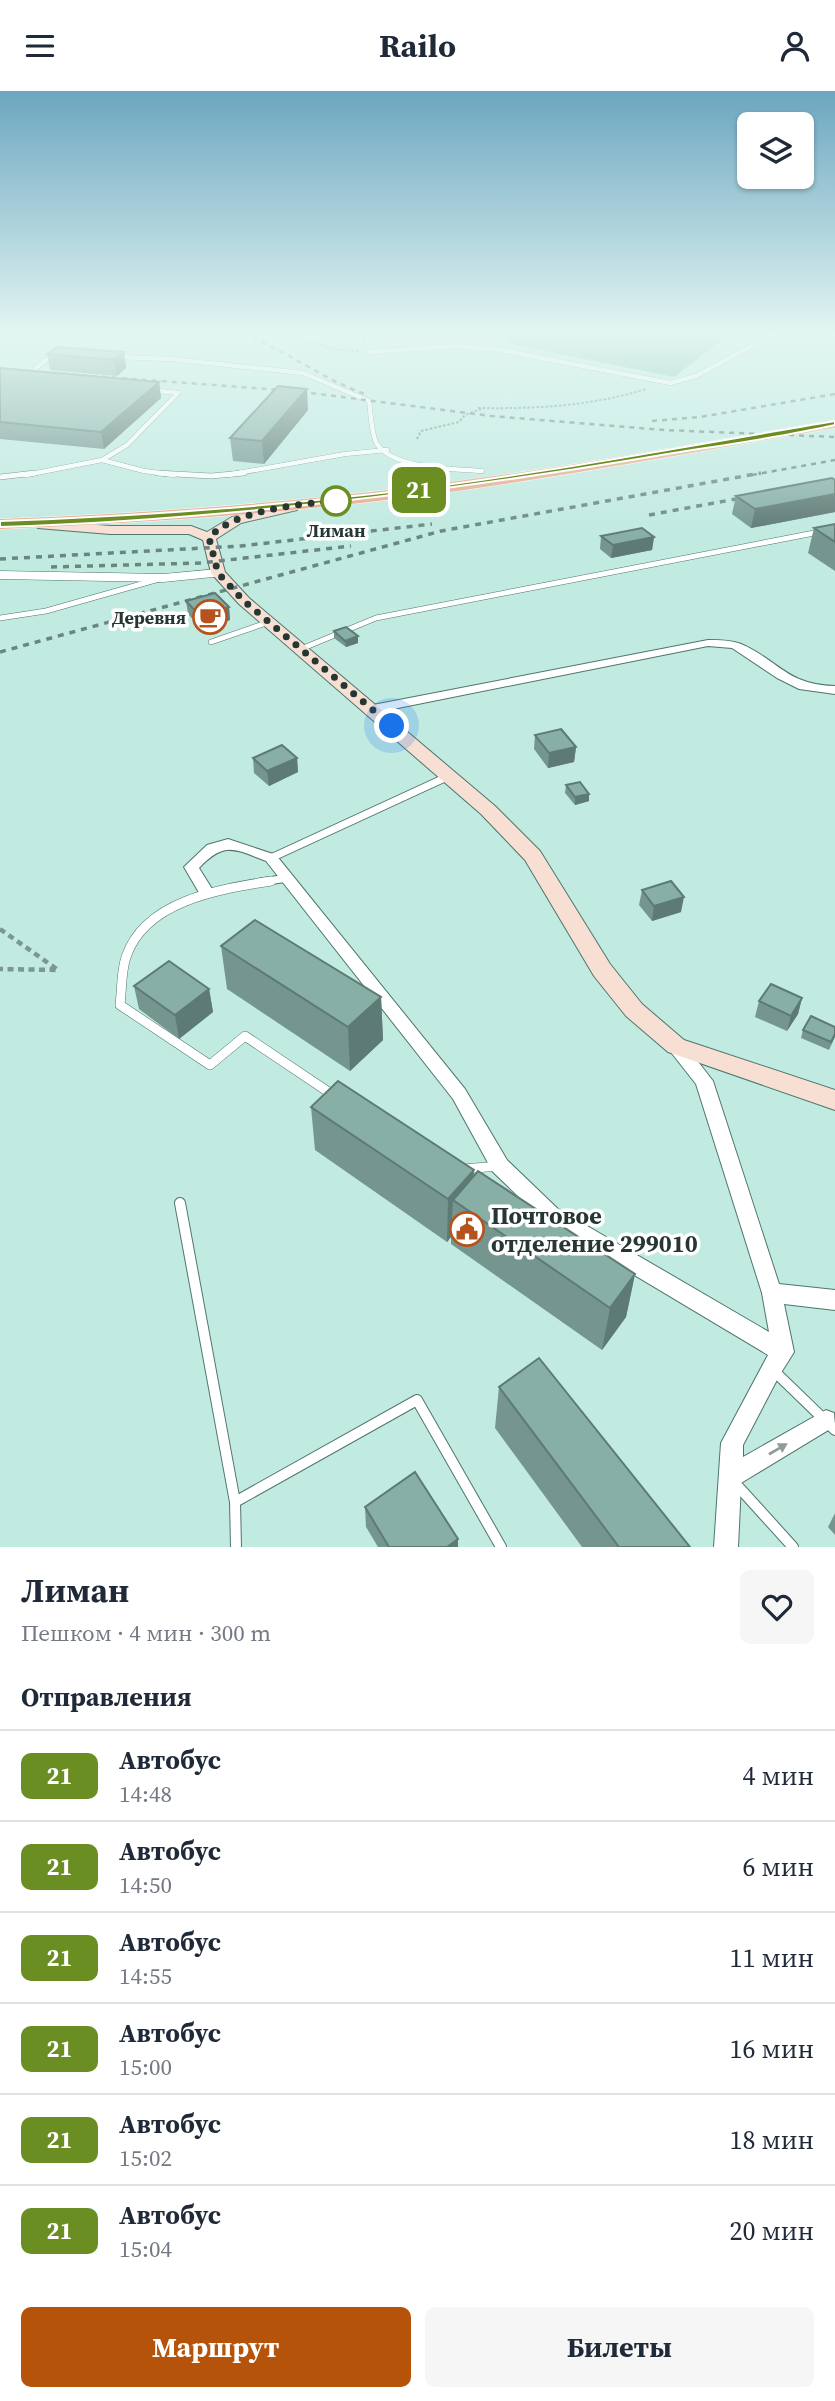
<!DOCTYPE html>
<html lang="ru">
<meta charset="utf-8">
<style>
body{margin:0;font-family:"Source Serif 4",serif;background:#f6f6f7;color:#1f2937;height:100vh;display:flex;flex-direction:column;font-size:26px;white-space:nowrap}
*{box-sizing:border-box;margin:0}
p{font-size:23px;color:#747a83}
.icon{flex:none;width:38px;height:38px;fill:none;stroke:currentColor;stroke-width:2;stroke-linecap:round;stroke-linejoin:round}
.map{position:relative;height:1456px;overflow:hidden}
.sheet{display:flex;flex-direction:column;background:#fff;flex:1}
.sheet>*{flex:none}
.badge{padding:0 14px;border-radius:10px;font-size:24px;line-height:46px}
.controls{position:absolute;left:737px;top:21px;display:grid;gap:14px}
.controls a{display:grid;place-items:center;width:77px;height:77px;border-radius:10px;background:#fff;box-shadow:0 2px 5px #0004;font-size:35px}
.you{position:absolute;width:35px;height:35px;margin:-18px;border:5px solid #fff;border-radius:50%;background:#1a73e8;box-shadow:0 0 0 10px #1a73e833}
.map>.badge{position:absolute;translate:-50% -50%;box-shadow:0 0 0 4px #fff}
h2{padding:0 21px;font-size:26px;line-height:63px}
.round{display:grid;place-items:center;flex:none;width:74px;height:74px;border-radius:10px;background:#f6f6f7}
.summary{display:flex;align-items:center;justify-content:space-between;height:119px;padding:0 21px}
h1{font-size:33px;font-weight:700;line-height:52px}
.primary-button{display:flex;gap:14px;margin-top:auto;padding:14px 21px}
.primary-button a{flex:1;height:80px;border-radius:10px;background:#b45309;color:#fff;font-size:28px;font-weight:700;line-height:80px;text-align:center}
.primary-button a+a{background:#f6f6f7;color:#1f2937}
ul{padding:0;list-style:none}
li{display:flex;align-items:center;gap:21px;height:91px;padding:0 21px;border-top:2px solid #e0e1e3}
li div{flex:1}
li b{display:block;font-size:26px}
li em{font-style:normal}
li .badge{min-width:77px;font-weight:700;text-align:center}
header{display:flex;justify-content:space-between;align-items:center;height:91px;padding:0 21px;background:#fff;font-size:32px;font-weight:700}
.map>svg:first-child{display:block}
.forest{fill:#7ebdb0}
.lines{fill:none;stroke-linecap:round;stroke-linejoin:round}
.service-far4-casing{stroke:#4f756d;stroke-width:5}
.service-far3-casing{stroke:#4f756d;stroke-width:6}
.service-far2-casing{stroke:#4f756d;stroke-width:9}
.service-far1-casing{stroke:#4f756d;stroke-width:10}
.service-casing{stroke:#4f756d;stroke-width:12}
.minor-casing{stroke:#4f756d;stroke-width:2}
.tertiary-casing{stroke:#4f756d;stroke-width:1}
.secondary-casing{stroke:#4f756d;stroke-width:2}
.trunk-casing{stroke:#fff;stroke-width:1}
.path-far1{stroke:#7a9791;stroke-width:2;stroke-dasharray:2.5 2;stroke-linecap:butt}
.path{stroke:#7a9791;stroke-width:4.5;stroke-dasharray:6 4.5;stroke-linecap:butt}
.service-far4{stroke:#fff;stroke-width:4.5}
.service-far3{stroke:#fff;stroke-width:5}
.service-far2{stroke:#fff;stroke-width:7}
.service-far1{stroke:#fff;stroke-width:9}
.service{stroke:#fff;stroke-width:10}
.minor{fill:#fff;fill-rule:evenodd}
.tertiary{fill:#fff;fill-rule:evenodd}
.secondary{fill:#f8dfd3;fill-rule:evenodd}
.trunk{fill:#eca88a;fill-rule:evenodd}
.rail-far1{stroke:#6a8680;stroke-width:2.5;stroke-dasharray:5 5;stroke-linecap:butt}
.rail{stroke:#6a8680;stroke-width:3.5;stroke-dasharray:6 6;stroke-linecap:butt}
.wall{fill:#74968f}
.shaded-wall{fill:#5e7a74}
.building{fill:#87afa6;stroke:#5e7a74;stroke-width:2}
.oneway{fill:#929b99}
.line{fill:#6b8e23;stroke:#fff;stroke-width:2}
.walk{stroke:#263733;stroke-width:7;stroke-dasharray:0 12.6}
.stop-dot{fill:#fff;stroke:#6b8e23;stroke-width:3.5}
.labels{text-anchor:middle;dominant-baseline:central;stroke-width:7;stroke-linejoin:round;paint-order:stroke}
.far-stop-label{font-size:18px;font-weight:bold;fill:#263733;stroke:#fff}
.far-poi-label{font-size:18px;font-weight:bold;fill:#263733;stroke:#fff;text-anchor:end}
.near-poi-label{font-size:24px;font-weight:bold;fill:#263733;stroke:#fff;text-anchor:start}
</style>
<header><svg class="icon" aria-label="menu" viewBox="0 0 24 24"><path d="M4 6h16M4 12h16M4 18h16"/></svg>Railo<svg class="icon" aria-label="person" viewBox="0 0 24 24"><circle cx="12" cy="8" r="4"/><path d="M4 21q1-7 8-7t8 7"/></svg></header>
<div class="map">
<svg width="835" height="1456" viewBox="0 0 835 1456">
<rect width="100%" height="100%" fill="#c1eae1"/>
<path class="forest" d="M503,243H730L674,286L515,254Z"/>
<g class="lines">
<g class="service-far4-casing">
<path id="service-far4" d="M368,261L457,255L501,259L670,292L696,285L774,243
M117,266L171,268L303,282L369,310C371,322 371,343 377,353C393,378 455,378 482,380
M35,278L53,263
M150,299L178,302L127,354L102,369L144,380L174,384
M26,384L102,369
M227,384L345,363L387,359"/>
</g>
<g class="service-far3-casing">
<path id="service-far3" d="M157,382L211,385L244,382
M0,386L35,382
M0,527L46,520L159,488
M211,551L269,531
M301,558L376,527L835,438"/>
</g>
<g class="service-far2-casing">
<path id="service-far2" d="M271,767L449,685
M261,791L288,787"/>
</g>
<g class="service-far1-casing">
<path id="service-far1" d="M271,790C221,798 145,809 126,866C121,881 122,898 120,914L210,974L245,945L333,1004
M463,1078L499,1075"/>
</g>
<g class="service-casing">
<path id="service" d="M180,1112L235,1411L236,1456
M773,1279L835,1339
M735,1392L793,1456
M235,1411L417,1309L501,1456"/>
</g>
<g class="minor-casing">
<path id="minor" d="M708,549C719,549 731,549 741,553C780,570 785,593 835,595V603L799,598L777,587L732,557L708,555L373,622L367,618L373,614Z
M228,748L276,764L465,998L507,1069L558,1118L769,1241L762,1202L696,993L670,960L667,955L670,950L676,948L682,950L713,990L779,1193L835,1199V1219L784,1213L794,1261L779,1285L743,1354V1366L826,1319L834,1322L835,1335L741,1392L738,1456H714L721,1352L768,1264L544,1130L493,1081L453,1008L266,770C234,758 225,750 199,777L214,801L206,806L201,805L184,776L207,754Z"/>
</g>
<g class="tertiary-casing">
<path id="tertiary" d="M218,478L225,482L223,485L163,491L0,488V480L163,483Z"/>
</g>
<g class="secondary-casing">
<path id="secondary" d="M292,412L297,413V419L241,432L216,448L225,481L249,507L495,715L540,760L610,873L642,913L684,949L835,999V1019L668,961L626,925L594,885L525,769L481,723L239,513L211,482L203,449L189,443H110L38,437L31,433L38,429L110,435H191L207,441L232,426Z"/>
</g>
<g class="trunk-casing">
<path id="trunk" d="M835,329V337C694,361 553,388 412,406C275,423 138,432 0,438V428C138,423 275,413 412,396C553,379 694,353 835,329Z"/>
</g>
<path class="path-far1" d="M277,243L340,259L360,260
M364,243L365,254
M478,317C536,318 591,315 646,298
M417,348L421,340L459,331L465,324L481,318"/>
<path class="path" d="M0,838L58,879L0,878"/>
<use href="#service-far4" class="service-far4"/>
<use href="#service-far3" class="service-far3"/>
<use href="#service-far2" class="service-far2"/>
<use href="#service-far1" class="service-far1"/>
<use href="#service" class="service"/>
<use href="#minor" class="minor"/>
<use href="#tertiary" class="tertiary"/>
<use href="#secondary" class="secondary"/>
<use href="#trunk" class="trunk"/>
<path class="rail-far1" d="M243,243C286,259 322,288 365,303
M52,282L295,300L491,325L664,339L835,346
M652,330L700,326L835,303
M752,384L835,369"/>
<path class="rail" d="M649,424L752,405
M0,468L241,455L432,433
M51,476L201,472L351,455
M0,561L441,440L761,382"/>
</g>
<path class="wall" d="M124,261L126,277L117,285L50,279L47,263Z
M0,277L159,291L161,307L104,358L0,348Z
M308,319L264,373L233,370L230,347Z
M835,389V421L751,437L732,423L736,405Z
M835,433V480L808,462L814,437Z
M601,445L654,446L652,459L611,467L600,458Z
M186,510L229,516L230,529L201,538L188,523Z
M334,540L358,545V552L346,556L334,547Z
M535,644L576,656L574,671L548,677L534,658Z
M253,667H297L298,681L269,695L254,682Z
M566,694L589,703V710L575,714L565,702Z
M642,799L681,821L652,830L639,814Z
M221,855L381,906L383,949L350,980L227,898Z
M134,895L209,898L213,921L179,948L139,918Z
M802,907L798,923L787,940L755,926L759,910Z
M803,939L835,946L829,959L801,947Z
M311,1016L473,1085L635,1183L626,1226L602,1259L451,1153V1146L447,1151L315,1059Z
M499,1296L690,1456H582L495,1337Z
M365,1416L458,1456H378L366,1436Z
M835,1422V1444L828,1436Z"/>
<path class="shaded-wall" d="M124,261L126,277L117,285L114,269Z
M159,291L161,307L104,358L101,341Z
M307,298L308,319L264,373L262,350Z
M835,403V421L751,437L755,418Z
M654,446L652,459L611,467L613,454Z
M229,516L230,529L201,538L199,524Z
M358,545V552L346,556L345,550Z
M576,656L574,671L548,677L549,662Z
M297,667L298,681L269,695L267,680Z
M589,703V710L575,714V706Z
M684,806L681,821L652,830L654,815Z
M209,898L213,921L179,948L175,924Z
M381,906L383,949L350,980L348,936Z
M802,907L798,923L787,940L791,925Z
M474,1079L472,1122L453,1109L451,1146L447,1151L448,1108Z
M635,1183L626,1226L602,1259L610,1217Z
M458,1448V1456H447Z"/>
<path class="building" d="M57,256L124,261L114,269L47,263Z
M0,277L159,291L101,341L0,331Z
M278,295L307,298L262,350L230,347Z
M832,387L835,389V403L755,418L736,405Z
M835,433V451L814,437Z
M642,437L654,446L613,454L601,445Z
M215,502L229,516L199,524L186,510Z
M346,536L358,545L345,550L334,540Z
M561,638L576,656L549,662L535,644Z
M282,654L297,667L267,680L253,667Z
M580,691L589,703L575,706L566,694Z
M671,790L684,806L654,815L642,799Z
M255,829L381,906L348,936L221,855Z
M169,870L209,898L175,924L134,895Z
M771,893L802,907L791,925L759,910Z
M811,925L835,936V943L831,951L803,939Z
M338,990L474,1079L448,1108L311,1016Z
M478,1080L635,1183L610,1217L453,1109Z
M539,1267L690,1456H619L499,1296Z
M415,1381L458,1448L447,1456H389L365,1416Z"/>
<defs><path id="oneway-solid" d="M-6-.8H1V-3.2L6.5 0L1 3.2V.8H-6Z" transform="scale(1.75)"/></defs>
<use class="oneway" href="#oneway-solid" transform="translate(778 1358) rotate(-30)"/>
<linearGradient id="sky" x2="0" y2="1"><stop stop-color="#6ca6c0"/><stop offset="0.54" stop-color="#e3f6f2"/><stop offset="1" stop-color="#e3f6f2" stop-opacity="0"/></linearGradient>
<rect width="835" height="447" fill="url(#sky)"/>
<path class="line" d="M835,330V334C774,348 708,356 644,367C430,403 217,429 0,436V430C118,426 236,418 354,405C515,388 675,357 835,330Z"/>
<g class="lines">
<path class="walk" d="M336,410C300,413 233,419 209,447L218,482L244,510L392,635"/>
</g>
<defs>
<g id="cafe-ring" transform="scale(1.75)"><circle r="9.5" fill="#fff" stroke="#b6531c" stroke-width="1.5"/><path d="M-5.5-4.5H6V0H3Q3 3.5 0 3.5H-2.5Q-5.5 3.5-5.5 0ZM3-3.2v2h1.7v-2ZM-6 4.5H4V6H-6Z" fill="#b6531c"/></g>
<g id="civic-ring" transform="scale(1.75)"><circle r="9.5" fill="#fff" stroke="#b6531c" stroke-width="1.5"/><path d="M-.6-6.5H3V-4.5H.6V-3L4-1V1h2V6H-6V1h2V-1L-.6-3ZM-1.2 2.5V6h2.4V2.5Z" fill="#b6531c"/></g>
</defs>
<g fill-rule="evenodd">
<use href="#cafe-ring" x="210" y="526"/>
<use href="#civic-ring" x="467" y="1138"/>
</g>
<circle class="stop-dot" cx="336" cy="410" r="14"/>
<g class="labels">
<g class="far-stop-label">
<text x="336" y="439">Лиман</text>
</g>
<g class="far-poi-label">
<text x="186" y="526">Деревня</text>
</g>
<g class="near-poi-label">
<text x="491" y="1124">Почтовое<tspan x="491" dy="28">отделение 299010</tspan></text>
</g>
</g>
</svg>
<div class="controls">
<a><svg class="icon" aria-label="layers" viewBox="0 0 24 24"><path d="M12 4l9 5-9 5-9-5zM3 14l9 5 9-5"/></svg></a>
</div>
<div class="you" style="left:392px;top:635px"></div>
<b class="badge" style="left:419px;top:399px;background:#6b8e23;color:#fff">21</b>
</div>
<section class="sheet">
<div class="summary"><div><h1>Лиман</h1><p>Пешком · 4 мин · 300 m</p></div><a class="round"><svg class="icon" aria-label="heart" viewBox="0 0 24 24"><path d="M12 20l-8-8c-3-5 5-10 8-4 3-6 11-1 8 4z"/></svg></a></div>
<h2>Отправления</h2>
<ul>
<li><span class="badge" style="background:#6b8e23;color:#fff">21</span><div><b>Автобус</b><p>14:48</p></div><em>4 мин</em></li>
<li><span class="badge" style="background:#6b8e23;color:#fff">21</span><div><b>Автобус</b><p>14:50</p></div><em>6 мин</em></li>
<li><span class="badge" style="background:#6b8e23;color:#fff">21</span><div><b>Автобус</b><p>14:55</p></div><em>11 мин</em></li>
<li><span class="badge" style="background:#6b8e23;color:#fff">21</span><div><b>Автобус</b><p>15:00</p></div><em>16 мин</em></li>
<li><span class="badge" style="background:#6b8e23;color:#fff">21</span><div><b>Автобус</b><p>15:02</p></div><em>18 мин</em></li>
<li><span class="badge" style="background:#6b8e23;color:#fff">21</span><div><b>Автобус</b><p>15:04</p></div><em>20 мин</em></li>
</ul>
<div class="primary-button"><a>Маршрут</a><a>Билеты</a></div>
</section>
